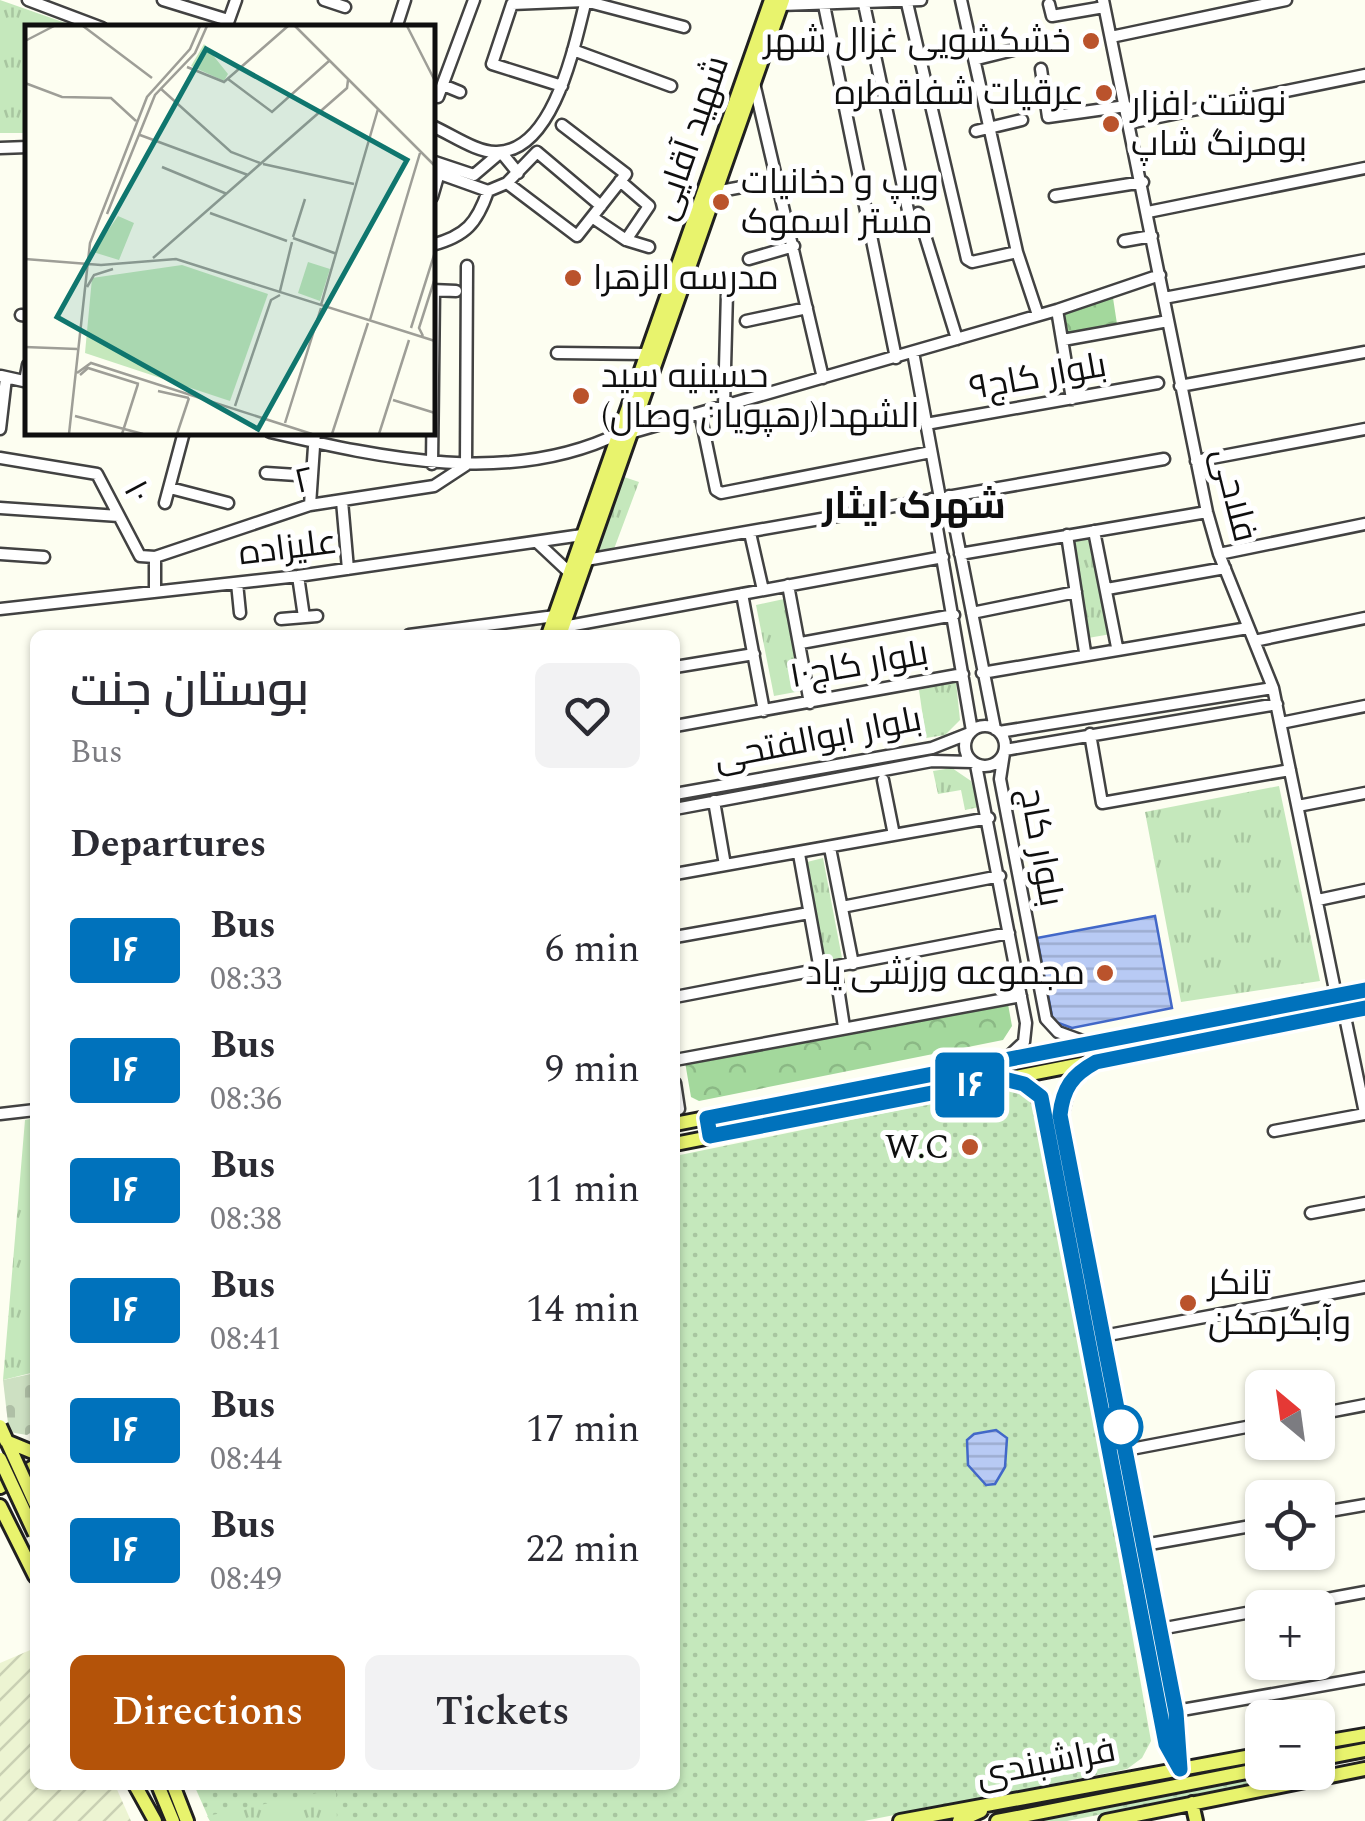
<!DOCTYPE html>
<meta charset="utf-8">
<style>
body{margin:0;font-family:Spectral,Cairo,serif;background:#f2f2f3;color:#2b2b33;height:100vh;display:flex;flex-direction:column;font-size:38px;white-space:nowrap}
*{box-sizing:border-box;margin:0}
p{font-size:32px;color:#7c7c81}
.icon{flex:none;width:55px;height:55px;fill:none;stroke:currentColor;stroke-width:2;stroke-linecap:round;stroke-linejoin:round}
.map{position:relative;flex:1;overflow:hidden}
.drawer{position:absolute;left:30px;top:630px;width:650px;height:1160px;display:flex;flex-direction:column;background:#fff;border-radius:15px;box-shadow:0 2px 8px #0004}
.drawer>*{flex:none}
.badge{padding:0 20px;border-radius:8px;font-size:35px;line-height:65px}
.needle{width:65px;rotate:331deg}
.fabs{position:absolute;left:1245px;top:1370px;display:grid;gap:20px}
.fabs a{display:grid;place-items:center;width:90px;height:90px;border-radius:15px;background:#fff;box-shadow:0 2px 8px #0004;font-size:50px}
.map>.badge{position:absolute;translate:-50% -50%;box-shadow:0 0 0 5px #fff}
h2{padding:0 40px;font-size:38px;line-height:90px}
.round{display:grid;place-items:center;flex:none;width:105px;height:105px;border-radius:15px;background:#f2f2f3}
.overview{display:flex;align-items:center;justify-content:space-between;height:170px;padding:0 40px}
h1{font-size:48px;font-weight:600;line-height:75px}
.cta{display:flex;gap:20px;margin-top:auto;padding:20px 40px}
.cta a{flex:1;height:115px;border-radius:15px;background:#b45309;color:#fff;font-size:40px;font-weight:600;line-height:115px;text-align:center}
.cta a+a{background:#f2f2f3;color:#2b2b33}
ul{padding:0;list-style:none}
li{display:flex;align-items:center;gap:30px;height:120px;padding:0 40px}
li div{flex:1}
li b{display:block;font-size:38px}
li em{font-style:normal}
li .badge{min-width:110px;font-weight:700;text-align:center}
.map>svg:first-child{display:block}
.farmland{fill:url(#farmland-furrows)}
.grass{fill:url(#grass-dots)}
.forest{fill:url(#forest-crowns)}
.cemetery{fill:url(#cemetery-stones)}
.park{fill:url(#park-tufts)}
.water{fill:url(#water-rules);stroke:#4268c8;stroke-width:2.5}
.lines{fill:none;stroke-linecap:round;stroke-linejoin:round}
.minor-casing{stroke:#424242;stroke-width:15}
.major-casing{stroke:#202020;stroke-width:18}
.minor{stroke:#fff;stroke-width:10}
.major{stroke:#e8f36d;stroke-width:12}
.major-bridge-casing{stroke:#202020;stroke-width:18;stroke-linecap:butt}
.major-bridge{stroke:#e8f36d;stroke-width:12}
.line-casing{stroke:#fff;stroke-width:22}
.line{stroke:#0072bc;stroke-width:15}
.poi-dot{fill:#ba532c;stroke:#fff;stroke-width:4}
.stop-dot{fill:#fff;stroke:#0072bc;stroke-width:5}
.labels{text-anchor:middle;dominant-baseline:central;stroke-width:10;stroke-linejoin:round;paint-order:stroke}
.poi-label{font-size:35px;fill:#0f0f0f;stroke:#fff;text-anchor:start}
.street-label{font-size:35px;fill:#0f0f0f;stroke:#fff}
.neighbourhood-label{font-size:38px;font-weight:bold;fill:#0f0f0f;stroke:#fff}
.inset-road{fill:none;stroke:#9e9e97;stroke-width:2.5}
.view{fill:#0f766e;fill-opacity:0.15;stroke:#0f766e;stroke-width:5}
.inset-edge{fill:none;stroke:#0f0f0f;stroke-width:5}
</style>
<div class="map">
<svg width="1365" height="1821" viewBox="0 0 1365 1821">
<defs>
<pattern id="farmland-furrows" width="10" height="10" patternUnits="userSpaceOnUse" patternTransform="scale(2.5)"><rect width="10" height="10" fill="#ecf4d2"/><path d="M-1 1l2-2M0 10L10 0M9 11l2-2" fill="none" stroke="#c9d0b3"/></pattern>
<pattern id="grass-dots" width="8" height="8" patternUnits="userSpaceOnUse" patternTransform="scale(2.5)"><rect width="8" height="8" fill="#c5e8bc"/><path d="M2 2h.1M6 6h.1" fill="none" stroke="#a8c6a0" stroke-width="1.8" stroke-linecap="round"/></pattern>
<pattern id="forest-crowns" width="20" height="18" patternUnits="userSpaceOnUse" patternTransform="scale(2.5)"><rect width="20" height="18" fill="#a3d89c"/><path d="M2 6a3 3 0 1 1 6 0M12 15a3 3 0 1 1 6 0" fill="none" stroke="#8bb885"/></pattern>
<pattern id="cemetery-stones" width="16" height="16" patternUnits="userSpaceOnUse" patternTransform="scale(2.5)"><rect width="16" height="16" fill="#cde0c2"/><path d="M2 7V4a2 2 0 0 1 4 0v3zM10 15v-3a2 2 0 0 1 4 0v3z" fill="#afbfa6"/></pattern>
<pattern id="park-tufts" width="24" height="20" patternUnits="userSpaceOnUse" patternTransform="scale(2.5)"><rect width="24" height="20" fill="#c5e8bc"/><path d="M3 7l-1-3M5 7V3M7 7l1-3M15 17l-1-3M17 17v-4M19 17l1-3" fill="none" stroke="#a8c6a0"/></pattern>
<pattern id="water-rules" width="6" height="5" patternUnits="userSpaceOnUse" patternTransform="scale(2.5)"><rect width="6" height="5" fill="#b8caf4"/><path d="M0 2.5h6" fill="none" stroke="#9dacd0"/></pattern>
</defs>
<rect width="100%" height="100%" fill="#fdfef1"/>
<path class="farmland" d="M35,1648V1785H115L131,1821H0V1663Z"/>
<path class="grass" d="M1006,1088L1029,1096L1039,1109L1151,1741L1142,1758L1127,1769L864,1821H210L194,1785H675V1156Z
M1280,1773H1311L1067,1821H1026Z"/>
<path class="forest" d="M1113,298L1117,324L1068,333L1064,313Z
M1008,1004L1012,1026L1003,1040L699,1101L691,1097L685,1062Z"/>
<path class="cemetery" d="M35,1373V1430L27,1435L9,1432L3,1380Z"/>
<path class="park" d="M0,0L77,27L28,28L27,133H0Z
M624,477L639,482L614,549L597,550Z
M1092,538L1111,634L1088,638L1072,541Z
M784,599L801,691L774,696L756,605Z
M956,682L960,720L945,735L926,738L919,690Z
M952,768L971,781L979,807L965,810L961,790L938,794L933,771Z
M1279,786L1320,981L1181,1002L1145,812Z
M823,858L842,958L825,960L807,862Z
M35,1118V1372L3,1380L25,1120Z
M336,1789L337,1821H210L207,1816Z"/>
<path class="water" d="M1155,916L1172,1008L1072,1028L1053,1021L1037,938Z
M996,1430L1007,1438L1005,1467L995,1484L986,1485L968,1465L967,1440L974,1434Z"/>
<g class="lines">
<g class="minor-casing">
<path id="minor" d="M28,0L102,28
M163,0L228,20
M324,0L345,7
M961,0L1017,252L1038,315
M1103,0L1207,512L1219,554L1273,688L1336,995
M907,3L967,259L972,262L1017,252
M864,4L909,215
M1049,4L1052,16L1104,7
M781,5L921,0
M824,5L896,358
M226,28L236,0
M396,28L405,0
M1111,37L1286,0
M573,50L671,86
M977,59L1017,49
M1041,69L1048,117L1126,106
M754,83L823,378
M443,85L460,92
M562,86L492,64L512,4L585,1L684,27
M438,97L474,0
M1129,123L1365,75
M432,126C451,134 477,153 497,152C555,151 575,42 586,0
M976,131L1022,120
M0,148L28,147
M432,161L474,175L501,152L518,173
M432,171L488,191L507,183L537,152L601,206
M620,181L649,206L626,240
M507,183L577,236L626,174L562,125
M715,192L780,180
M1055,196L1143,182
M432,197L439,173
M1148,212L1365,168
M918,213L957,339
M592,217L626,240L649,247
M1124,241L1152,236
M432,245C466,236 477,223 488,191
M749,259L794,246
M432,290L456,291
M1164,298L1365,260
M1057,310L1072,399
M21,315L28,316
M746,321L807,308
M1063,340L1168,321
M913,352L940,498
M557,353L647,354
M1,376L28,382
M25,381L28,365
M1180,386L1365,352
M724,406L727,292
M700,413L716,490L721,493L931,452
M926,424L1158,383
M0,429L6,378
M270,432C383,458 510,487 620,433
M630,433L1057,310L1160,275
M0,458L97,474L140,556L155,557L310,505L434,486L466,465L467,266
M1196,461L1365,429
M432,464L434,290
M266,473L312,476
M170,488L228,503
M949,496L995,729
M932,499L972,731
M342,501L348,569
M165,503L184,432
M310,505L315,432
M0,508L119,516
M1094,531L1117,647
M750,533L763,590
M1067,535L1085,652
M538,543L571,574
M0,554L44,557
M960,554L1207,512
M1219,554L1365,524
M155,557V592
M586,560L1164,459
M298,576L304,617
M237,583L240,613
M788,585L810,703
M1107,589L1225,568
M742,594L764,711
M0,609L298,576L582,535
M972,613L1076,592
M281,619L317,616
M563,627L943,557
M409,635L555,616
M1254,641L1365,618
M801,643L954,615
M675,667L754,654
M982,673L1248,628
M1281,723L1365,706
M965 746a20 20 0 1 1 40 0a20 20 0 1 1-40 0Z
M675,726L963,674
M999,732L1273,688
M1090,734L1102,803L1290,770
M1005,750L1277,704
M1004,753L1000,779L1046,1019L1058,1032L1088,1043
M976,765L1026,1023L1024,1042L1005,1060
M883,780L894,835
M675,794L932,748L970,733
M714,801L725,865
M1298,806L1365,793
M675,809L932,761L972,762
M830,848L853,964
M799,854L820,970
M675,874L989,818
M1318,900L1365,890
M842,907L1000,876
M675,937L809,913
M835,968L844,1027
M675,997L1009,933
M1344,1012L1365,1113
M675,1060L1021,996
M675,1083L679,1109
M0,1114L35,1110
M1274,1131L1365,1114
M1311,1213L1365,1203
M1103,1336L1365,1287
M1318,1414L1365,1405
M1126,1450L1262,1424
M1318,1513L1365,1505
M1144,1545L1262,1524
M1278,1608L1365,1592
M1160,1629L1262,1610
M1176,1711L1365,1678"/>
</g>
<g class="major-casing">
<path id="major" d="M548,635L771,0
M560,635L783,0
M1096,1062L1068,1084L1061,1115L1176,1711L1180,1769
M1005,1079L1029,1087L1044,1105L1165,1744L1179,1767
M675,1124L1365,990
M675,1144L1365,1008
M0,1487L35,1466
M0,1506L35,1576
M1318,1743L1365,1735
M1318,1759L1365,1750
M135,1785L155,1821
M158,1785L173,1821
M173,1785L187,1821
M1192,1803L1196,1821
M900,1821L1262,1754
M959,1821L981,1811
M997,1821L1262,1769
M1106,1821L1365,1769"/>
</g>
<use href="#minor" class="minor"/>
<use href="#major" class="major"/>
<g class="major-bridge-casing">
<path id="major-bridge" d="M0,1426L35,1503
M6,1441L35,1453
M0,1459L35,1534"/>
</g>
<use href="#major-bridge" class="major-bridge"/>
</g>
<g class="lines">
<g class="line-casing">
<path id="line" d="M1365,990L707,1118L710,1136L1004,1079L1024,1084L1041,1097L1166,1744L1180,1769L1176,1712L1060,1115C1063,1088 1072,1075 1096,1062L1365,1008"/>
</g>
<use href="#line" class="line"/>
</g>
<g class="poi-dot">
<circle cx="1091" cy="41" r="10"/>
<circle cx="1104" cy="93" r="10"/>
<circle cx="1111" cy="124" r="10"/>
<circle cx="721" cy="202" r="10"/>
<circle cx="573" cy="278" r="10"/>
<circle cx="581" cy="396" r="10"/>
<circle cx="1105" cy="973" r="10"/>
<circle cx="970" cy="1147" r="10"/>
<circle cx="1188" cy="1303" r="10"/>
</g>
<circle class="stop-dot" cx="1121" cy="1427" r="20"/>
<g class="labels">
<g class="poi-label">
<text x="1071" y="41" text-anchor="end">خشکشویی غزال شهر</text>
<text x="1084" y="93" text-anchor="end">عرقیات شفاقطره</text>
<text x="1131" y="104">نوشت افزار<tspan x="1131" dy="40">بومرنگ شاپ</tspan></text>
<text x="741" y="182">ویپ و دخانیات<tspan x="741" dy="40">مستر اسموک</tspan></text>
<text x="593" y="278">مدرسه الزهرا</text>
<text x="601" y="376">حسینیه سید<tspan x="601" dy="40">الشهدا(رهپویان وصال)</tspan></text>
<text x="1085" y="973" text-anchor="end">مجموعه ورزشی یاد</text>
<text x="950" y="1147" text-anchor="end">W.C</text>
<text x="1208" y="1283">تانکر<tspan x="1208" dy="40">وآبگرمکن</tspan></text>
</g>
<g class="street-label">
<text transform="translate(691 138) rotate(-71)">شهید آقایی</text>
<text transform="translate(1038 377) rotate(-10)">بلوار کاج۹</text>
<text transform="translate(304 481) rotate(-13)">۲</text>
<text transform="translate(137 492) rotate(62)">۱۰</text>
<text transform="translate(1234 495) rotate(76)">فلاحی</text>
<text transform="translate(288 548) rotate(-7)">علیزاده</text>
<text transform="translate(859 665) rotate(-10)">بلوار کاج۱۰</text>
<text transform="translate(818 739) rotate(-11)">بلوار ابوالفتحی</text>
<text transform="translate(1041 847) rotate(80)">بلوار کاج</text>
<text transform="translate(1046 1763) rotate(-11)">فراشبندی</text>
</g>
<g class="neighbourhood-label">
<text x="914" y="507">شهرک ایثار</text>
</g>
</g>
<g transform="translate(25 25)">
<rect width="410" height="410" fill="#fdfef1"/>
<path d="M157,240L243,269L205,376L60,328L67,253Z" fill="#c5e8bc"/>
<path d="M179,19L203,49L199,56L166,41ZM93,191L109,198L94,235L68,227ZM283,237L305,244L295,276L273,268Z" fill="#c5e8bc"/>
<path class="inset-road" d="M58,1L127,53M270,1L410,141M382,1L410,56M0,16L29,1M162,42L199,57L263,1M203,54L247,87L304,36M0,58L37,72L86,73L111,96M135,63L206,127L235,138M115,110L223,150M238,139L329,159M137,142L202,169M185,188L262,216M82,189L130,70L170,28L182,1M268,212L280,174M268,213L312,229M128,233L322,63L323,55M0,234L76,240L151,234L410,316M62,262L69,250L88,244M255,266L267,217M296,280L353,84M345,295L395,128M386,303L410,227M398,311L394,303L410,253M0,322L52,324M52,348L66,338L287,409M55,350L63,343L114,359M133,366L164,373M368,375L410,388M210,381L246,275L255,270M50,391L118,409M260,398L296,283M44,409L65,218L122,72L165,24L175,1M97,409L113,359M152,409L164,373M307,409L343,298M354,409L384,315"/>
<path class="view" d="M181,24L382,135L233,404L32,292Z"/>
<rect width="410" height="410" class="inset-edge"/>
</g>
</svg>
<div class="fabs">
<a><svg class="needle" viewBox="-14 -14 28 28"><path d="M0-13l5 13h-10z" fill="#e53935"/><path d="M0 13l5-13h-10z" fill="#7c7c81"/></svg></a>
<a><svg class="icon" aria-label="locate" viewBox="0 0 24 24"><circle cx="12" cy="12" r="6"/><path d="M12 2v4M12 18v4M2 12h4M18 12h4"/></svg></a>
<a>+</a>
<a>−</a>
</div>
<b class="badge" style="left:970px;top:1085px;background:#0072bc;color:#fff">۱۶</b>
<section class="drawer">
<div class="overview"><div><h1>بوستان جنت</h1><p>Bus</p></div><a class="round"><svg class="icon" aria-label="heart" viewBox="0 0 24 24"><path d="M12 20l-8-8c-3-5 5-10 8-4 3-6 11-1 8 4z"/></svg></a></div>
<h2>Departures</h2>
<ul>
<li><span class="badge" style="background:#0072bc;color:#fff">۱۶</span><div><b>Bus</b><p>08:33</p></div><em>6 min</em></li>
<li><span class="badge" style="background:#0072bc;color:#fff">۱۶</span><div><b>Bus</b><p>08:36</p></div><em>9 min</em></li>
<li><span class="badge" style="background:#0072bc;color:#fff">۱۶</span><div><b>Bus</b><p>08:38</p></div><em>11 min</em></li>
<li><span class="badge" style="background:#0072bc;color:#fff">۱۶</span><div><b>Bus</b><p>08:41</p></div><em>14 min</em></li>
<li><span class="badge" style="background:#0072bc;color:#fff">۱۶</span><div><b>Bus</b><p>08:44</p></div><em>17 min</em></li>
<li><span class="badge" style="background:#0072bc;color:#fff">۱۶</span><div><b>Bus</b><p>08:49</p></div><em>22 min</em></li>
</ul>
<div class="cta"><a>Directions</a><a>Tickets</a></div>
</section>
</div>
